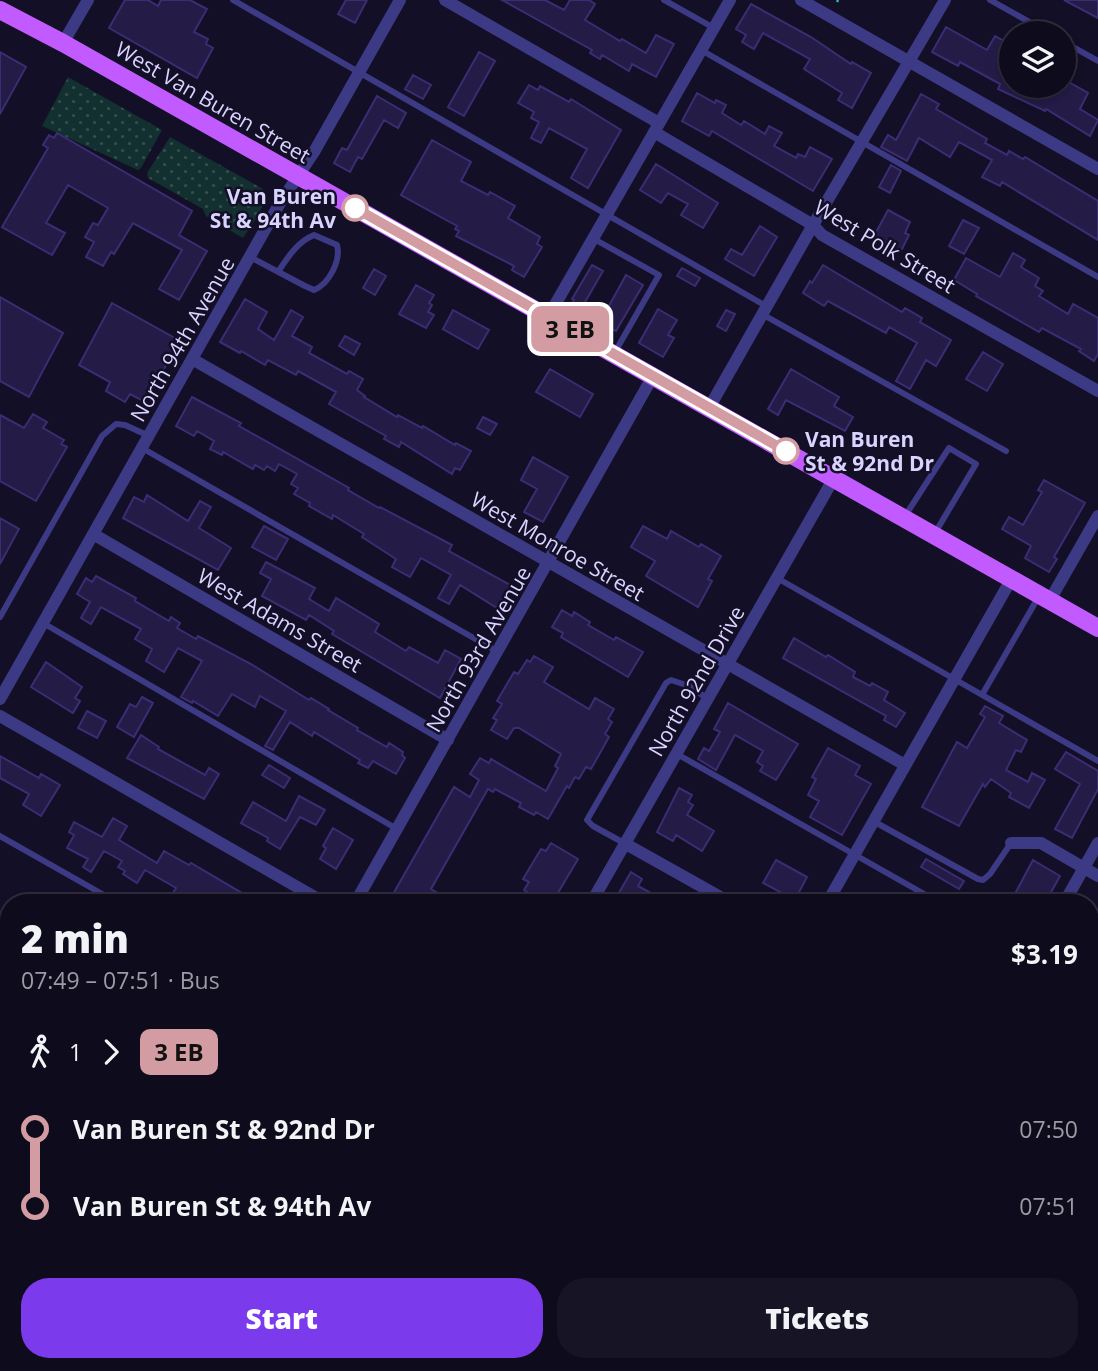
<!DOCTYPE html>
<meta charset="utf-8">
<style>
body{margin:0;font-family:"Open Sans",sans-serif;background:#171425;color:#f1f3f6;height:100vh;display:flex;flex-direction:column;font-size:26px;white-space:nowrap}
*{box-sizing:border-box;margin:0}
p{font-size:23px;color:#9b9ba3}
.icon{flex:none;width:38px;height:38px;fill:none;stroke:currentColor;stroke-width:2;stroke-linecap:round;stroke-linejoin:round}
.map{position:relative;flex:1;overflow:hidden}
.side{position:absolute;left:0px;top:894px;width:1099px;height:478px;display:flex;flex-direction:column;background:#0e0b1c;border-radius:28px 28px 0 0;box-shadow:0 4px 10px #0003,0 0 0 2px #2e2b3b}
.side>*{flex:none}
.badge{padding:0 14px;border-radius:10px;font-size:24px;line-height:46px}
.tools{position:absolute;left:999px;top:21px;display:grid;gap:14px}
.tools a{display:grid;place-items:center;width:77px;height:77px;border-radius:50%;background:#0e0b1c;box-shadow:0 4px 10px #0003,0 0 0 2px #2e2b3b;font-size:35px}
.map>.badge{position:absolute;translate:-50% -50%;box-shadow:0 0 0 4px #fff}
.legs{display:flex;align-items:center;gap:10px;height:77px;padding:0 21px;font-size:23px}
.legs p{margin-inline-start:auto}
.overview{display:flex;align-items:center;justify-content:space-between;height:119px;padding:0 21px}
h1{font-size:38px;font-weight:800;line-height:52px}
.button{display:flex;gap:14px;margin-top:auto;padding:14px 21px}
.button a{flex:1;height:80px;border-radius:28px;background:#7c3aed;color:#fff;font-size:28px;font-weight:800;line-height:80px;text-align:center}
.button a+a{background:#171425;color:#f1f3f6}
ul{padding:0 21px;list-style:none}
li{display:flex;align-items:center;gap:24px;height:77px;font-size:26px}
li i{display:grid;place-items:center;width:10px;height:100%;margin:0 9px;background:currentColor}
li i::after{content:'';width:18px;height:18px;margin:-9px;border:5px solid;border-radius:50%;background:#0e0b1c}
li p{margin-inline-start:auto}
li:first-child i{background:linear-gradient(#0000 50%,currentColor 0)}
li:last-child i{background:linear-gradient(currentColor 50%,#0000 0)}
.map>svg:first-child{display:block}
.grass{fill:url(#grass-dots)}
.building{fill:#241b47;stroke:#3b2d73;stroke-width:2}
.lines{fill:none;stroke-linecap:round;stroke-linejoin:round}
.path{stroke:#2fb8b0;stroke-width:2.5;stroke-dasharray:3.5 5;stroke-linecap:butt}
.service{stroke:#3d3a85;stroke-width:6}
.minor{stroke:#3d3a85;stroke-width:12}
.secondary{stroke:#6f6bff;stroke-width:18}
.primary{stroke:#c25bff;stroke-width:18}
.line-1-casing{stroke:#fff;stroke-width:16}
.line-1{stroke:#d39ca3;stroke-width:10}
.stop-1-dot{fill:#fff;stroke:#d39ca3;stroke-width:3.5}
.labels{text-anchor:middle;dominant-baseline:central;stroke-width:5;stroke-linejoin:round;paint-order:stroke}
.street-label{font-size:21px;fill:#d9d4ff;stroke:#130f26}
.stop-label{font-size:21px;font-weight:bold;fill:#d9d4ff;stroke:#130f26;text-anchor:end}
</style>
<div class="map">
<svg width="1098" height="1371" viewBox="0 0 1098 1371">
<defs>
<pattern id="grass-dots" width="8" height="8" patternUnits="userSpaceOnUse" patternTransform="scale(1.75)"><rect width="8" height="8" fill="#12302f"/><path d="M2 2h.1M6 6h.1" fill="none" stroke="#344d4e" stroke-width="1.8" stroke-linecap="round"/></pattern>
</defs>
<rect width="100%" height="100%" fill="#130f26"/>
<path class="grass" d="M68,77L162,130L141,168L138,170L42,126Z
M170,137L263,189C268,206 252,224 243,238L206,216L203,209L148,178L147,173Z"/>
<path class="building" d="M125,0H148L158,6L161,0H190L207,9L194,32L208,39L206,44L213,48L197,78L109,28Z
M346,0H367L355,23L338,14Z
M502,0H545L564,10L570,0H589L595,4L585,20L620,41L622,39L646,53L656,35L674,44L656,77L632,64L629,71L602,55L600,59L590,53L592,50Z
M1064,0H1098V18Z
M751,4L811,37L851,64L852,62L871,73L852,108L838,100L842,93L804,69L810,59L763,33L754,49L742,42L746,35L736,29Z
M946,27L987,50L995,36L1012,45V86H1064L1067,81L1088,93L1080,109L1098,120L1090,136L1046,109L1045,111L998,89L1000,84L960,62L958,66L932,52Z
M0,52L26,67L0,114Z
M479,52L495,61L464,116L448,107Z
M413,75L431,85L423,99L405,89Z
M529,85L538,90L540,86L569,102L571,99L621,130L588,188L571,178L587,149L549,128L541,143L531,138L539,122L531,118L534,112L518,103Z
M697,93L715,103L716,100L726,105L722,113L741,125L744,121L765,134L769,126L782,133L774,146L796,158L798,154L805,157L810,147L832,159L813,191L712,131L709,136L682,121Z
M921,94L939,104L936,109L987,139L985,143L1007,155L1009,151L1023,159L1025,157L1098,201V240L1002,182L1000,186L982,177L992,160L959,142L950,157L919,138L907,161L881,147L888,135L896,140Z
M377,96L406,113L398,128L384,120L362,159L358,157L350,172L334,163L342,148L347,150Z
M57,133L192,211L179,235L207,251L179,300L159,289L182,250L133,223L114,254L111,252L103,266L86,257L94,242L85,237L93,223L98,225L108,208L68,185L46,223L65,233L52,255L2,227L48,148L43,145L49,135L54,138Z
M432,140L471,162L461,181L488,195L490,192L515,206L508,218L540,237L537,244L542,247L524,277L512,270L514,266L456,236L459,231L455,229L457,226L401,195Z
M656,164L718,203L703,228L681,215L688,204L668,193L661,203L640,190Z
M891,165L901,171L890,193L879,187Z
M888,210L910,222L905,233L909,235L901,251L874,236Z
M963,220L979,228L964,254L949,246Z
M760,226L777,237L754,276L725,259L731,249L742,255Z
M1013,253L1025,260L1021,267L1039,278L1035,286L1043,291L1039,296L1068,314L1073,304L1098,318V354L1094,361L1079,351L1081,349L1042,328L1039,332L976,296L977,294L954,280L966,258L1000,277Z
M592,265L603,271L581,309L572,303L574,300L572,299Z
M823,265L902,312L905,308L922,318L920,322L951,340L936,366L926,360L910,389L896,381L917,343L889,327L886,333L828,301L824,306L803,293L810,281L812,283Z
M682,268L700,278L695,286L677,276Z
M374,269L386,276L375,295L363,288Z
M626,275L643,285L616,331L600,322Z
M416,285L434,295L429,303L432,305L428,312L434,315L426,328L399,314Z
M0,297L63,333L29,397L0,381Z
M245,299L267,312L258,329L274,340L291,310L303,317L292,336L312,347L309,353L347,374L349,371L363,379L357,390L365,396L364,397L397,417L398,415L422,428L423,426L455,445L456,443L471,451L460,470L455,468L452,474L401,442L399,447L384,439L386,436L329,404L336,392L298,371L296,375L268,360L265,365L241,351L240,353L220,342Z
M112,303L180,341L145,402L130,394L125,402L106,391L110,382L79,365Z
M658,309L677,320L668,335L674,338L663,357L639,343Z
M453,310L489,330L478,349L443,329Z
M726,310L735,314L726,331L717,326Z
M345,336L360,344L354,355L339,346Z
M983,352L1003,364L987,391L966,379Z
M550,369L593,394L580,417L536,392Z
M791,369L839,397L834,406L853,417L845,431L786,400L778,415L768,409Z
M192,397L241,423L239,426L349,488L348,490L379,508L380,507L452,545L449,551L510,585L497,608L460,585L449,604L438,598L451,575L421,558L410,577L392,567L396,559L362,537L364,534L333,515L332,519L309,506L310,503L294,494L298,488L291,484L297,474L279,464L275,471L267,466L264,470L255,465L253,469L223,452L222,455L210,449L214,441L197,431L194,436L176,426Z
M33,414L47,422L43,428L64,440L61,444L67,447L36,501L0,481V415L24,428Z
M483,417L497,424L490,435L477,428Z
M533,457L568,477L543,522L524,512L537,489L521,480Z
M1044,480L1085,503L1054,557L1057,559L1049,572L1025,558L1031,546L1002,529L1009,517L1023,525L1042,492L1038,490Z
M147,495L188,521L200,501L211,507L199,528L231,548L218,570L123,518L134,497L144,502Z
M0,518L19,529L0,564Z
M264,526L288,539L276,560L252,547Z
M643,526L667,539L671,531L699,547L701,544L721,556L708,579L712,581L698,607L646,576L655,561L631,547Z
M266,562L315,588L309,599L329,611L336,598L379,624L375,632L406,651L409,647L438,663L445,650L461,659L440,698L332,634L334,631L309,615L306,620L262,596L271,579L260,573Z
M96,576L136,598L135,601L169,621L171,617L180,623L177,628L196,639L198,636L251,664L309,700L311,698L329,709L328,710L358,728L357,730L387,747L389,743L403,752L402,755L405,758L396,774L373,761L368,768L358,763L360,760L314,732L312,736L290,722L273,750L265,746L286,711L260,696L255,707L232,694L218,716L193,701L192,703L181,697L202,661L178,648L164,672L146,661L152,649L135,639L141,629L101,607L91,624L81,618L90,602L77,594L86,578L92,582Z
M562,610L572,616L574,612L590,622L588,625L614,640L616,637L643,652L628,677L561,637L563,633L552,627Z
M794,638L826,657L828,655L855,672L853,677L870,686L872,683L888,692L884,700L905,713L896,727L884,720L886,716L783,658Z
M534,656L553,667L544,682L589,709L595,698L614,709L608,719L612,722L605,734L609,737L591,769L586,767L579,779L575,777L569,788L567,786L548,819L536,812L534,815L519,807L521,803L495,789L493,792L488,789L431,889L436,892L429,903H388L454,787L470,797L479,780L470,774L480,758L489,763L491,759L546,791L558,768L555,766L561,754L519,728H514L507,739L491,730L497,720L493,718L502,704L497,701L514,672L518,674L527,660L530,662Z
M46,662L82,687L75,698L80,701L73,713L31,687Z
M142,697L153,703L134,737L117,727L130,704L136,707Z
M728,703L798,744L776,780L760,771L763,766L757,762L763,751L735,735L716,770L698,759L704,748L709,751L720,732L714,729Z
M985,706L1003,716L999,723L1027,740L1021,752L1016,750L1006,770L1028,782L1032,773L1045,780L1029,808L1009,797L1011,793L991,779L985,787L983,784L959,826L922,807L957,742L967,748L985,717L980,714Z
M87,711L106,721L97,738L78,728Z
M141,735L159,747L158,749L205,775L209,768L219,774L204,799L127,758Z
M828,748L860,766L855,775L871,784L842,835L810,817L819,801L808,795L816,779L812,777Z
M1066,752L1098,771V789L1072,838L1055,829L1080,784L1055,769Z
M0,756L39,778L41,774L60,785L41,816L23,805L29,794L0,778Z
M269,765L290,778L284,788L262,775Z
M679,788L692,795L688,802L693,805L687,815L714,831L702,851L676,835L673,841L657,832Z
M299,796L325,810L316,825L300,817L280,849L267,841L268,838L241,823L253,802L286,821Z
M113,818L127,826L119,840L157,863L164,851L189,865L191,863L259,903H182L171,896L176,888L145,870L137,883L123,874L125,871L118,867L122,861L104,851L91,872L83,867L88,859L67,848L74,835L69,832L74,822L102,837Z
M333,828L353,840L336,869L320,859L326,848L323,846Z
M551,843L578,859L552,903H546L524,890L529,882L523,879L541,849L546,851Z
M926,859L964,881L959,889L921,867Z
M776,860L807,877L795,900L763,883Z
M1033,860L1060,876L1045,903H1010Z
M631,872L642,879L638,886L669,903H613Z"/>
<g class="lines">
<path class="path" d="M837,2L838,0"/>
<path class="service" d="M233,0L766,306
M664,0L714,28
M990,0L1049,33
M1064,42L1098,61
M701,50L1098,277
M594,239L659,275L615,352
M250,257L305,286L314,290C329,284 341,261 337,245L314,235C297,242 288,257 278,272
M762,314L1006,451
M142,448L498,652
M905,516L949,448L976,464L935,533
M777,578L1098,761
M0,617L102,436L116,424L125,425L149,436
M43,623L397,829
M982,695L1039,596
M677,754L940,903
M873,821L978,879L983,880L990,874L1011,843
M0,836L118,903
M624,843L593,826L587,820L666,683L671,680L689,686L708,699
M1090,988L1098,993
M0,1068L9,1073
M1090,1227L1098,1232
M0,1317L9,1322
M455,1363L471,1371
M921,1363L935,1371
M208,1371L212,1363
M444,1371L449,1363"/>
<path class="minor" d="M445,0L659,123
M801,0L1098,169
M63,43L88,0
M654,132L813,225L822,235L1098,391
M548,317L730,0
M192,359L905,765
M709,408L813,225L945,0
M93,534L448,740
M1050,600L1098,516
M0,699L280,203L314,152L400,0
M0,716L325,903
M624,843L731,903
M1011,843H1041L1098,876
M355,903L653,376
M591,903L834,478
M827,903L1012,578
M1064,903L1098,843
M0,950L9,955
M1090,1105L1098,1109
M0,1187L9,1192
M722,1363L736,1371
M88,1371L92,1363
M324,1371L329,1363
M562,1371L566,1363
M797,1371L802,1363"/>
<path class="secondary" d="M1090,1296L1098,1282
M1047,1371L1052,1363"/>
<path class="primary" d="M0,10L63,43L1098,628"/>
</g>
<g class="lines">
<g class="line-1-casing">
<path id="line-1" d="M355,208L786,451"/>
</g>
<use href="#line-1" class="line-1"/>
</g>
<g class="stop-1-dot">
<circle cx="355" cy="208" r="12"/>
<circle cx="786" cy="451" r="12"/>
</g>
<g class="labels">
<g class="street-label">
<text transform="translate(213 102) rotate(30)">West Van Buren Street</text>
<text transform="translate(885 246) rotate(31)">West Polk Street</text>
<text transform="translate(182 339) rotate(-60)">North 94th Avenue</text>
<text transform="translate(558 546) rotate(30)">West Monroe Street</text>
<text transform="translate(280 620) rotate(30)">West Adams Street</text>
<text transform="translate(478 649) rotate(-60)">North 93rd Avenue</text>
<text transform="translate(696 681) rotate(-60)">North 92nd Drive</text>
</g>
<g class="stop-label">
<text x="336" y="196">Van Buren<tspan x="336" dy="24">St &amp; 94th Av</tspan></text>
<text x="805" y="439" text-anchor="start">Van Buren<tspan x="805" dy="24">St &amp; 92nd Dr</tspan></text>
</g>
</g>
</svg>
<div class="tools">
<a><svg class="icon" aria-label="layers" viewBox="0 0 24 24"><path d="M12 4l9 5-9 5-9-5zM3 14l9 5 9-5"/></svg></a>
</div>
<b class="badge" style="left:570px;top:329px;background:#d39ca3;color:#111">3 EB</b>
<section class="side">
<div class="overview"><div><h1>2 min</h1><p>07:49 – 07:51 · Bus</p></div><b>$3.19</b></div>
<div class="legs"><svg class="icon" aria-label="walk" viewBox="0 0 24 24"><circle cx="13" cy="4" r="2"/><path d="M13 8l-2 6 4 7M11 14l-3 7M7 12l3-4h3l4 4"/></svg>1<svg class="icon" aria-label="forward" viewBox="0 0 24 24"><path d="M9 5l7 7-7 7"/></svg><b class="badge" style="background:#d39ca3;color:#111">3 EB</b></div>
<ul>
<li><i style="color:#d39ca3"></i><b>Van Buren St &amp; 92nd Dr</b><p>07:50</p></li>
<li><i style="color:#d39ca3"></i><b>Van Buren St &amp; 94th Av</b><p>07:51</p></li>
</ul>
<div class="button"><a>Start</a><a>Tickets</a></div>
</section>
</div>
